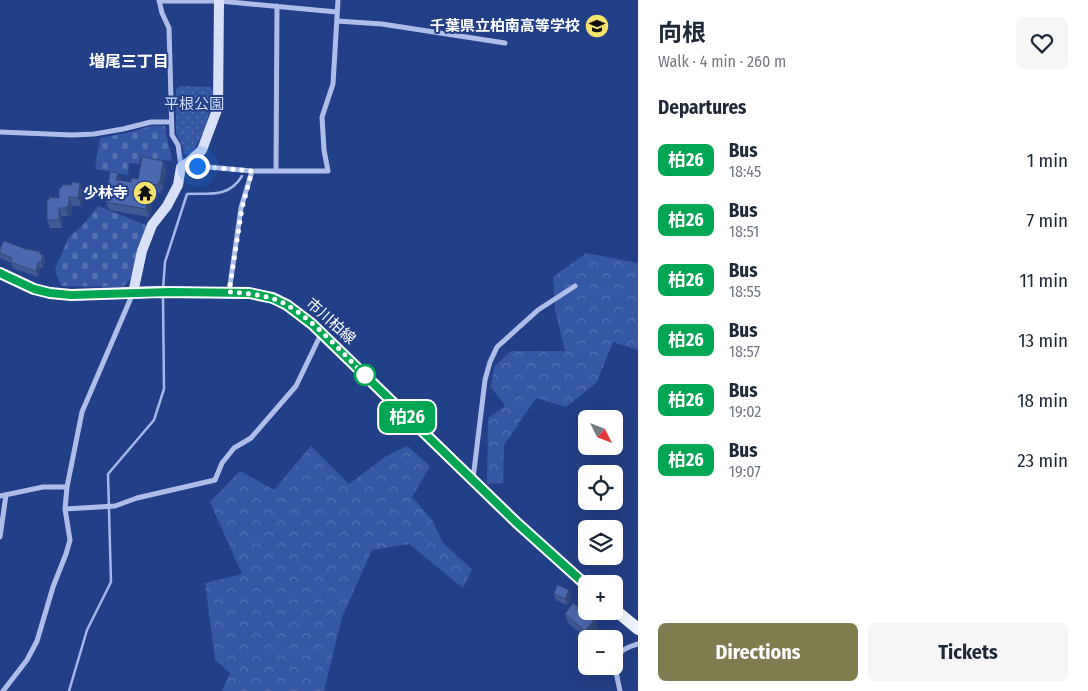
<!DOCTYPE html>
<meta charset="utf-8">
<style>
body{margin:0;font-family:"Fira Sans Condensed","Noto Sans JP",sans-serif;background:#f6f6f7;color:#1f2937;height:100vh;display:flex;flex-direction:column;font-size:19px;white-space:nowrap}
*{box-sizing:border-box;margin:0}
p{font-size:16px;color:#747a83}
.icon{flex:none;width:28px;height:28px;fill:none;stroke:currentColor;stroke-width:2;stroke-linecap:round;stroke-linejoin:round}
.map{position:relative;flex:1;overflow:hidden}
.panel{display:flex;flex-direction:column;background:#fff;width:450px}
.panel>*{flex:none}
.badge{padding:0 10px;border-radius:8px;font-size:18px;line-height:32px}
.needle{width:32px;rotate:132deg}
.controls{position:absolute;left:578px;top:410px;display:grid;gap:10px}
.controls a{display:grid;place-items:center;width:45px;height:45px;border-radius:8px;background:#fff;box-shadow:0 5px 20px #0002;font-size:25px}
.you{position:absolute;width:25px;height:25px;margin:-12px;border:4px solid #fff;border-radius:50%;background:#1a73e8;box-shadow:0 0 0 8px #1a73e833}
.map>.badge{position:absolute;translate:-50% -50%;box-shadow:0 0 0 2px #fff}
h2{padding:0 20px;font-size:19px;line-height:45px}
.round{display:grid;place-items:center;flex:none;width:52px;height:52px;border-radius:8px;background:#f6f6f7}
.head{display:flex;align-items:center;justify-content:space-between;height:85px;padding:0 20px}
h1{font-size:24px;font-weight:700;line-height:38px}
.action{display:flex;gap:10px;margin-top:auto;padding:10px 20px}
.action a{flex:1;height:58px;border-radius:8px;background:#7f7c50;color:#fff;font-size:20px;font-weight:700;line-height:58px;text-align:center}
.action a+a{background:#f6f6f7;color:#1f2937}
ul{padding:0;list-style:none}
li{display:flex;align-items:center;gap:15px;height:60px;padding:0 20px}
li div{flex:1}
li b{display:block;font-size:19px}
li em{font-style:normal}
li .badge{min-width:55px;font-weight:700;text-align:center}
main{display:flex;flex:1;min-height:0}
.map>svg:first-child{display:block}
.forest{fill:url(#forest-crowns)}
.cemetery{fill:url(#cemetery-stones)}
.park{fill:url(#park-dots)}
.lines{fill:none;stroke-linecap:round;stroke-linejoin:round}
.stream{stroke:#a1b8ea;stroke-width:2.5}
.street{stroke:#adbfe9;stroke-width:5}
.secondary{stroke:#d8e1f8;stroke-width:10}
.primary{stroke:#f0f4fe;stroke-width:12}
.wall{fill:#405a96}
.shaded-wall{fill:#344a7a}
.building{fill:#4b69af;stroke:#344a7a}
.line-casing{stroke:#fff;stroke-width:11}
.line{stroke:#00a651;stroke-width:8}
.walk{stroke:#fff;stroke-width:5;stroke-dasharray:0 9}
.stop-dot{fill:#fff;stroke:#00a651;stroke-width:2.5}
.labels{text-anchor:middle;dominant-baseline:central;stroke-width:4;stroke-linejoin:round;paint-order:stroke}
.poi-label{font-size:15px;font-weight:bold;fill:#fff;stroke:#224087;text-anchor:end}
.park-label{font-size:15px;fill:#d1ddf7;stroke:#224087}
.street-label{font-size:15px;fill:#fff;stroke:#224087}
.neighbourhood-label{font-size:16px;font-weight:bold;fill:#fff;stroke:#224087}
</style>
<main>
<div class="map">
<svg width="638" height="691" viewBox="0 0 638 691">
<defs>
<pattern id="forest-crowns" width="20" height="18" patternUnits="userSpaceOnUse" patternTransform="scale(1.25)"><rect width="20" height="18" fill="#3658a4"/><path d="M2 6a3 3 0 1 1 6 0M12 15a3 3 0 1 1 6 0" fill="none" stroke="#5471b2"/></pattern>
<pattern id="cemetery-stones" width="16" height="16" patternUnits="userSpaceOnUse" patternTransform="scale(1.25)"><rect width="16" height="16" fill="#3658a4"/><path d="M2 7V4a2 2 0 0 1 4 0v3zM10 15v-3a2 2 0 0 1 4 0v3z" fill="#5471b2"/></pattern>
<pattern id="park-dots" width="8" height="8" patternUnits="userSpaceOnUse" patternTransform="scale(1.25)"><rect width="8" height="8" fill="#3658a4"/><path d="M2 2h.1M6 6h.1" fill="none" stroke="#5471b2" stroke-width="1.8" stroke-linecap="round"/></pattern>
</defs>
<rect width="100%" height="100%" fill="#224087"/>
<path class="forest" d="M586,253L638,263V350L613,342L597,382L566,407L536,398L504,445L503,483L487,484L488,418L505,406L491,387L494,367L511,351H565L555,309L553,277Z
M311,446L349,484L388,455L407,446L430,466L412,497L432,520L443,543L472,569L463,588L409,544L372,550L342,617L324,691H222L230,673L215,660L205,583L242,574L210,502L240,471L274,490Z"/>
<path class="cemetery" d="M151,126H165C166,139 171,149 172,161L141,157L139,164L129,163L128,175L95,169L100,138L127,133Z
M98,206L146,225L131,279L123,287L61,286L55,269L69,237L83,225Z"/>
<path class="park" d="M180,86L210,87L213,90C210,113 204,139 189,156L184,153L181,143L176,133V90Z"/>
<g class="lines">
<path class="stream" d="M163,289L165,262L187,194C209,193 229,198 242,176
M69,691L87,630L111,582L108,474L154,420L164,389L163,297"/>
<path class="street" d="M159,0L162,13L169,28L172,135L178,145L181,166
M159,1H219L337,12
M337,21L382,24L505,43
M0,132L72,135L94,134L123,129L151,122H171
M190,162L197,166L252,171H328L324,150L322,117L333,84L338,0
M276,171L277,6
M229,292L241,208L252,171
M473,479L485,380L490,362L497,347L538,310L575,286
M0,496L43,487H67
M65,509L115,506L137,498L215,480L222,463L234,448L251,438L296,386L321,334
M0,537L6,495
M3,691L27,660L37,641L53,587L66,554L70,540L65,509L67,487L82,412L133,293
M620,691C615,666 608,652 638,644"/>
<path class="secondary" d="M133,293L142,251L152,225L167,206L178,185L181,167L189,162L202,150L218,107L219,0"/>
<path class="primary" d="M0,273L34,289L50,293L71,295L157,292L249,293L273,298L287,305L312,324L516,522L586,585
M614,609L638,629"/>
</g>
<path class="wall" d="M163,161L166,169L163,190H161V193L154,192L149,217L109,210L106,202L120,181L131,182L138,179Z
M80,183L83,191L81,206H72V214L68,216H62V228H50L47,220L49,200L59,198L61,188Z
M0,249L40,252L41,254L43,255L45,260L43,268L40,267L38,277L13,268L10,262L0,258Z
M569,590L571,596L567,605L556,600L554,594Z
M578,607L598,628L589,639H587L568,623L565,614Z"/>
<path class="shaded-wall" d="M163,161L166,169L163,190L160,182Z
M118,173L121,181L116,180Z
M158,182L161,190V193L158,185Z
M80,183L83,191L81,206L78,198Z
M151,184L154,192L149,217L146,209Z
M69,197L72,206V214L68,216L65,208Z
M59,208L62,216V228L59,220Z
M43,255L45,260L43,268L41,262Z
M38,262L40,267L38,277L36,271Z
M569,590L571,596L567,605L565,599Z
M595,619L598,628L589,639H588L585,631Z"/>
<path class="building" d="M142,157L163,161L160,182H158V185L151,184L146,209L106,202L110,172L118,173L116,180L131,182V178L138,179Z
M72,182L80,183L78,198L69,197V205L65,208H59V220H47V200H49V197L59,198V188H61L62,185H71Z
M4,241L28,250V249L40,252V254L43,255L41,262H38L36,271L10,262L12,258L0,253V249Z
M557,585L569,590L565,599L554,594Z
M573,603L578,607L579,605L595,619L585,631L565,614Z"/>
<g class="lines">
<g class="line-casing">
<path id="line" d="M0,273L34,289L50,293L71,295L171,292L250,293L272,298L287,305L312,324L516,522L586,585"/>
</g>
<use href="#line" class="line"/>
<path class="walk" d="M197,166L252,171L242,208L229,292C243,293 257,294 271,298C305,308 344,355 369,380L365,375"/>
</g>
<defs>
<g id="school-disc" transform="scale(1.25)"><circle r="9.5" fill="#f5e26f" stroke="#224087"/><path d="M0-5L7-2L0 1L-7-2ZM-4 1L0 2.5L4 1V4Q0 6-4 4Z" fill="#111"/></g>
<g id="temple-disc" transform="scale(1.25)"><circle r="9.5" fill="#f5e26f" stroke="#224087"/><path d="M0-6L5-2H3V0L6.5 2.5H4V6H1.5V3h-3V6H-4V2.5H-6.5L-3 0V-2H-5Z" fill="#111"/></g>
</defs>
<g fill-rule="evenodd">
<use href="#school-disc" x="597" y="26"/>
<use href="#temple-disc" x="145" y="193"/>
</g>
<circle class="stop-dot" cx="365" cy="375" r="10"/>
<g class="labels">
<g class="poi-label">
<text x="580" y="26">千葉県立柏南高等学校</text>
<text x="128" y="193">少林寺</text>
</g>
<g class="park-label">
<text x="194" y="104">平根公園</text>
</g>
<g class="street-label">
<text transform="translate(331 321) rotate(42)">市川柏線</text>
</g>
<g class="neighbourhood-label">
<text x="129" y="61">増尾三丁目</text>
</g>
</g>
</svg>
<div class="controls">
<a><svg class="needle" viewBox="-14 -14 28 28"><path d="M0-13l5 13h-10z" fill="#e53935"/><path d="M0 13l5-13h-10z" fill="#747a83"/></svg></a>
<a><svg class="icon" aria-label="locate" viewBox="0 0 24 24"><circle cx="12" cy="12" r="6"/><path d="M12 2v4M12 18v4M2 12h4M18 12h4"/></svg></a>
<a><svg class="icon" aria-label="layers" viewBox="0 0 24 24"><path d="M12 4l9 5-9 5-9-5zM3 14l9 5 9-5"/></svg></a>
<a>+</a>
<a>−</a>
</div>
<div class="you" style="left:197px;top:166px"></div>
<b class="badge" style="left:407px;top:417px;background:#00a651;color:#fff">柏26</b>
</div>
<section class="panel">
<div class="head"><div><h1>向根</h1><p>Walk · 4 min · 260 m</p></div><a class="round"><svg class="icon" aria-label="heart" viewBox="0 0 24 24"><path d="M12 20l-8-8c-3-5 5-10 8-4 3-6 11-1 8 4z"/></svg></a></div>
<h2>Departures</h2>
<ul>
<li><span class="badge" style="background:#00a651;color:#fff">柏26</span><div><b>Bus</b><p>18:45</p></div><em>1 min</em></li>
<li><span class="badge" style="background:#00a651;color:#fff">柏26</span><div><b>Bus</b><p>18:51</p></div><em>7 min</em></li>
<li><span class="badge" style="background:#00a651;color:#fff">柏26</span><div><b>Bus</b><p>18:55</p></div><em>11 min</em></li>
<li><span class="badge" style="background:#00a651;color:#fff">柏26</span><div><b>Bus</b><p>18:57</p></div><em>13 min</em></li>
<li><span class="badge" style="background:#00a651;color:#fff">柏26</span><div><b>Bus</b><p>19:02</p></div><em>18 min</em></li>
<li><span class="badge" style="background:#00a651;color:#fff">柏26</span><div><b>Bus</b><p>19:07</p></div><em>23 min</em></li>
</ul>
<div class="action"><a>Directions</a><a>Tickets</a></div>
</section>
</main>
